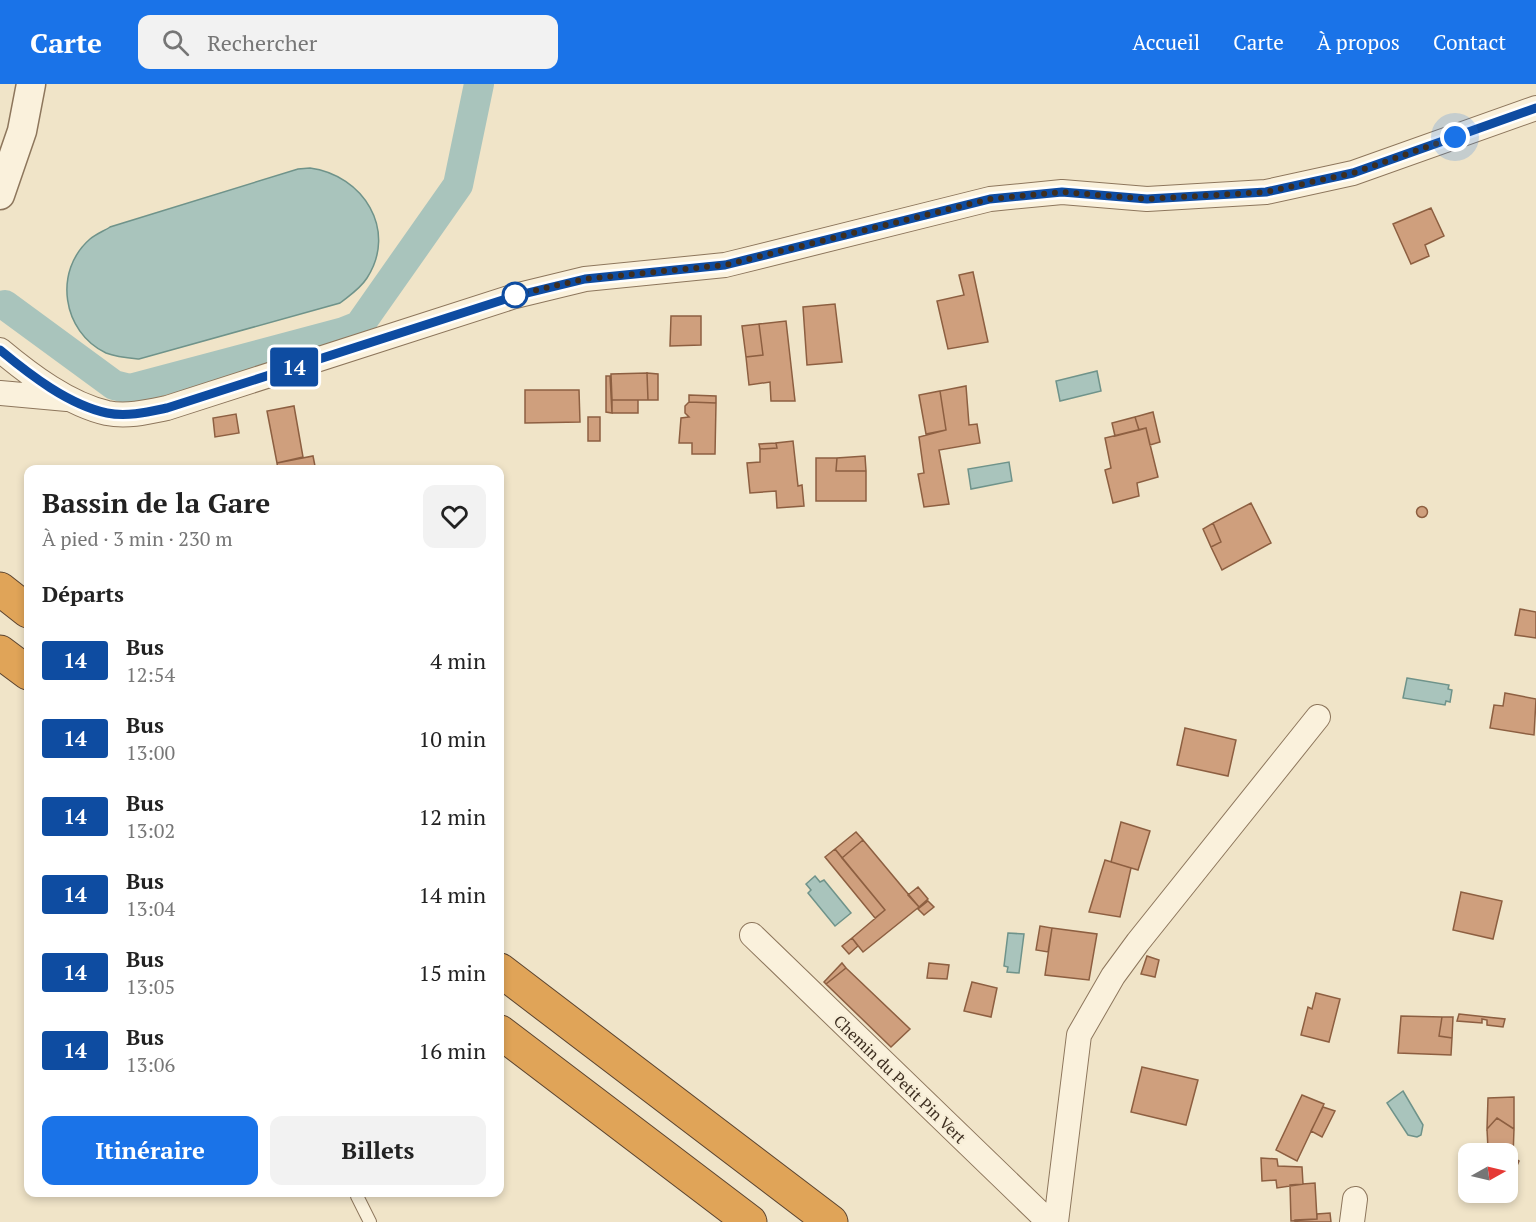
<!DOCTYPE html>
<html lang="fr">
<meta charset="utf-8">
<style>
body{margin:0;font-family:"PT Serif",serif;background:#f2f2f2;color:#222;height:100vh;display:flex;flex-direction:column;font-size:22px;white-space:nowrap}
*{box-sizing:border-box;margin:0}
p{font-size:20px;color:#767676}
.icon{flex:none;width:33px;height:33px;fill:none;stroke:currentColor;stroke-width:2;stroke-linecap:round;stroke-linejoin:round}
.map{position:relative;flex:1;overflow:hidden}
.sheet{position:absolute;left:24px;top:381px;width:480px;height:732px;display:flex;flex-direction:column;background:#fff;border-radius:12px;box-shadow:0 3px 9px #0003}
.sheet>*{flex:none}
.badge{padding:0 12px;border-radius:4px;font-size:21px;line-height:39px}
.needle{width:39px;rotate:82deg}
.fabs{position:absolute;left:1458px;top:1059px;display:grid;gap:12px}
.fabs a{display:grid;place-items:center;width:60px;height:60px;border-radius:12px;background:#fff;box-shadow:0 3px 9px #0003;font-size:30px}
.you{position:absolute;width:30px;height:30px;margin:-15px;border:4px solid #fff;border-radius:50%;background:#1a73e8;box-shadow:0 0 0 9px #1a73e833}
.map>.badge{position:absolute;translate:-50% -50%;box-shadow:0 0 0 3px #fff}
h2{padding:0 18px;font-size:22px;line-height:54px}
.round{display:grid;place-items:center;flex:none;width:63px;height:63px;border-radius:12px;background:#f2f2f2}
.headline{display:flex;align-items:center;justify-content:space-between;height:102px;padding:0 18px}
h1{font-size:28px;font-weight:700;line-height:45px}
.cta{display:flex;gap:12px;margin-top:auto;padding:12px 18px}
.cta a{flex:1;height:69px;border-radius:12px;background:#1a73e8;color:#fff;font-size:24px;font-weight:700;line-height:69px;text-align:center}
.cta a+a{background:#f2f2f2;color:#222}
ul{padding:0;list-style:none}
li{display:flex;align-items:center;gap:18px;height:78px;padding:0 18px}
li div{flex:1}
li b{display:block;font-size:22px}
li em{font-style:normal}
li .badge{min-width:66px;font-weight:700;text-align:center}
header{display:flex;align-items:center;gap:36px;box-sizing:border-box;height:84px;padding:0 30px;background:#1a73e8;color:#fff}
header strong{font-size:28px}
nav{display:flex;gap:33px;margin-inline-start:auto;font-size:21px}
.search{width:420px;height:54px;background:#f2f2f2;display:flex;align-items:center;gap:15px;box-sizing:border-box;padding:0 21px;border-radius:12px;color:#767676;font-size:22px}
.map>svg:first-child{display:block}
.water{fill:#a9c4bc;stroke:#6f938a;stroke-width:1.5}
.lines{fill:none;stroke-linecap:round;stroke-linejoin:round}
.canal{stroke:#a9c4bc;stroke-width:30}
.building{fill:#cf9f7d;stroke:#8d5f41;stroke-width:1.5}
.service-casing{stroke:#8d765c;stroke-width:14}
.minor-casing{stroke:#8d765c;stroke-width:26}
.tertiary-casing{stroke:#8d765c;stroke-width:31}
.motorway-casing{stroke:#5b4430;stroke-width:35}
.service{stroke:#faf1dc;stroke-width:12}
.minor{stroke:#faf1dc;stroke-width:24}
.tertiary{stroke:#faf1dc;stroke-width:28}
.motorway{stroke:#e0a458;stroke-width:33}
.line-casing{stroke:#fff;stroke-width:14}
.line{stroke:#0e4ca1;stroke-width:9}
.walk{stroke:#3d2e20;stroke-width:6;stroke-dasharray:0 10.8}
.stop-dot{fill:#fff;stroke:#0e4ca1;stroke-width:3}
.labels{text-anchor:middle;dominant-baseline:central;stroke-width:4.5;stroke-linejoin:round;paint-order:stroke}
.street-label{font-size:16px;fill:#3d2e20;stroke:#f7eed8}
</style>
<header>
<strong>Carte</strong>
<div class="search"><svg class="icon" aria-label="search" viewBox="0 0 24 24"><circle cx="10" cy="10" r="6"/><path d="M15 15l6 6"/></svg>Rechercher</div>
<nav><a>Accueil</a><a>Carte</a><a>À propos</a><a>Contact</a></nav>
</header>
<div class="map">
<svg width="1536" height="1138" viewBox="0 0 1536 1138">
<rect width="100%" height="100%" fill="#f0e4c8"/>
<path class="water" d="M310,84C363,91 398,146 367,194C360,205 350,211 340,219L139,275C128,274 116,273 106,269C62,248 53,187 90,155C96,150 104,147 110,143L298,85Z
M1097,287L1101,307L1060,317L1056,297Z
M1009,378L1012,397L971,405L968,385Z
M1407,594L1449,601L1448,605L1452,606L1450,618L1446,617L1445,621L1403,614Z
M815,792L820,798L824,796L851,829L835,842L808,809L811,806L806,800Z
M1008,849L1024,850L1019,889L1007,888L1008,883L1004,882Z
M1403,1007L1423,1041L1421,1051L1417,1053L1408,1051L1387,1019Z"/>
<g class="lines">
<path class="canal" d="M5,221L114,301L130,305L344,248L359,242L458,101L479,0"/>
</g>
<path class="building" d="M1431,124L1444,152L1425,161L1429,172L1411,180L1393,140Z
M973,188L988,258L948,265L937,217L964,211L959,191Z
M835,220L842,278L807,281L803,223Z
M671,232H701V261L670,262Z
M786,237L795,317H771L770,298L749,301L746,273L763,271L759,240Z
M759,240L763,271L746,273L742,242Z
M647,289L648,316H612L611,290Z
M647,289L658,290V316H648Z
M606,292H610L612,329L606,328Z
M966,302L969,341L977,340L980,359L939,366L949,420L924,423L918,390L924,389L919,353L946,346L940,307Z
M525,306H579L580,338L525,339Z
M940,307L946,346L926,350L919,311Z
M689,311L716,312V319L689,318Z
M612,316H638V329H612Z
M689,318L716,319L715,370H692V359H679L681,334L689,333L685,329V322Z
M294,322L303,373L277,379L267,327Z
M1153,328L1160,358L1150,361L1146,344L1139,346L1135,333Z
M236,330L239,349L215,353L213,334Z
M588,333H600V357H588Z
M1135,333L1139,346L1115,352L1112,339Z
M1146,344L1158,393L1137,399L1139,412L1113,419L1105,386L1111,384L1105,354Z
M793,357L798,402L802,401L804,422L777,424L776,407L750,409L747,379L760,378V365L777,364L776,359Z
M776,359L777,364L760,365L759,360Z
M313,372L315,382L278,386L277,379Z
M865,372L866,387H836L837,374Z
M816,374H837L836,387H866V417H816Z
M1251,419L1271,459L1222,486L1211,463L1221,458L1213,439Z
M1416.5 428a5.5 5.5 0 1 1 11 0a5.5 5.5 0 1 1-11 0Z
M1213,439L1221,458L1211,463L1203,445Z
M1520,525L1536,528V554L1515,551Z
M1505,609L1536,615L1534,651L1490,644L1494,621L1503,622Z
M1185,644L1236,656L1228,692L1177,681Z
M1121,738L1150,747L1138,786L1111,778Z
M856,748L863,756L842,774L835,765Z
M863,756L919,823L863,868L852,854L885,826L842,774Z
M835,765L885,826L875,834L825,773Z
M1105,776L1131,784L1120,833L1089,828Z
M918,803L928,815L919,823L908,811Z
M1461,808L1502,817L1493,855L1453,846Z
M928,817L934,823L924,831L918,825Z
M1040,842L1052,844L1048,868L1036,866Z
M1052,844L1097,850L1089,896L1045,891Z
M852,854L858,862L849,870L842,862Z
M1147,872L1159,876L1155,893L1141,890Z
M842,879L846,884L826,900L824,898Z
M929,879L949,881L947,895L927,894Z
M846,884L910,945L891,963L826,900Z
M972,898L997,904L991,933L964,927Z
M1316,909L1340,915L1329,958L1301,951L1308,923L1312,925Z
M1459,930L1505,935L1503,943L1487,941V936L1482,935V939L1457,937Z
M1401,932L1442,933L1439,952L1452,954L1451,971L1398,969Z
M1442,933H1453L1452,954L1439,952Z
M1142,983L1198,996L1186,1041L1131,1028Z
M1302,1011L1324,1020L1297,1077L1276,1066Z
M1514,1013V1045L1497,1034L1487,1045L1488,1014Z
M1323,1023L1335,1027L1322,1053L1311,1047Z
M1497,1034L1514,1045L1513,1073L1519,1077L1508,1102V1070H1486L1488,1065L1487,1045Z
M1261,1074L1277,1075L1278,1082L1302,1083L1303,1100L1277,1104L1276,1096L1262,1097Z
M1315,1099L1317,1135L1291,1137L1290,1101Z
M1330,1129L1331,1138H1295V1136L1317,1135V1130Z"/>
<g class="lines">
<g class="service-casing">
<path id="service" d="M357,1112L370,1138"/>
</g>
<g class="minor-casing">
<path id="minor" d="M0,266C30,291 68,320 107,329C127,333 148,328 167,324L515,212L585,195L725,181L990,115L1062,108L1147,115L1266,108L1353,89L1536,24
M0,309L67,315
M752,851L1049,1138
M1056,1138L1079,951L1113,892L1138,858L1318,633
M1352,1138L1355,1115"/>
</g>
<g class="tertiary-casing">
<path id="tertiary" d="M0,111L22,47L31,0"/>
</g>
<g class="motorway-casing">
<path id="motorway" d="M0,505L28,527
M0,568L28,589
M500,886L831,1138
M500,948L750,1138"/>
</g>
<use href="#service" class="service"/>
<use href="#minor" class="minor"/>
<use href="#tertiary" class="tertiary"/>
<use href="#motorway" class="motorway"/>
</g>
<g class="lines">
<g class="line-casing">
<path id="line" d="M0,266C30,291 69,321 107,329C127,333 148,328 167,324L515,212L585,195L725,181L990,115L1062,108L1147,115L1266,108L1353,89L1536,24"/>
</g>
<use href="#line" class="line"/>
<path class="walk" d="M515,211L585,195L725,181L990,115L1062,108L1147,115L1266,108L1353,89L1455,53"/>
</g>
<circle class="stop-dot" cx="515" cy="211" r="12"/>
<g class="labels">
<g class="street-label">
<text transform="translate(900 995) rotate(44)">Chemin du Petit Pin Vert</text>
</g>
</g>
</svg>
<div class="fabs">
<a><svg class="needle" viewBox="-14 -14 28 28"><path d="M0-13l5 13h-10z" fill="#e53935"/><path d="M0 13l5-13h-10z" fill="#767676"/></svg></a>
</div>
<div class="you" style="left:1455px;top:53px"></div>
<b class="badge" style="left:294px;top:283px;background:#0e4ca1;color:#fff">14</b>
<section class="sheet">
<div class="headline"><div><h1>Bassin de la Gare</h1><p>À pied · 3 min · 230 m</p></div><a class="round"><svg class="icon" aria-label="heart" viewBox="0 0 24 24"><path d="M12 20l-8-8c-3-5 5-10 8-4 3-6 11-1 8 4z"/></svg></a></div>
<h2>Départs</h2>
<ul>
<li><span class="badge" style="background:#0e4ca1;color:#fff">14</span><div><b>Bus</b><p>12:54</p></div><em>4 min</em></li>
<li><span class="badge" style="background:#0e4ca1;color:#fff">14</span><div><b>Bus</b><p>13:00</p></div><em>10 min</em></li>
<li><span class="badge" style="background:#0e4ca1;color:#fff">14</span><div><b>Bus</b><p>13:02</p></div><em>12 min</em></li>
<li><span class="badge" style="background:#0e4ca1;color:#fff">14</span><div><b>Bus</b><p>13:04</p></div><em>14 min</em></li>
<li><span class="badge" style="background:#0e4ca1;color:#fff">14</span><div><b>Bus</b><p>13:05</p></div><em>15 min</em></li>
<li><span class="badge" style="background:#0e4ca1;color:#fff">14</span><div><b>Bus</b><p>13:06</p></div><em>16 min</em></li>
</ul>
<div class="cta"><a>Itinéraire</a><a>Billets</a></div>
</section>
</div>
